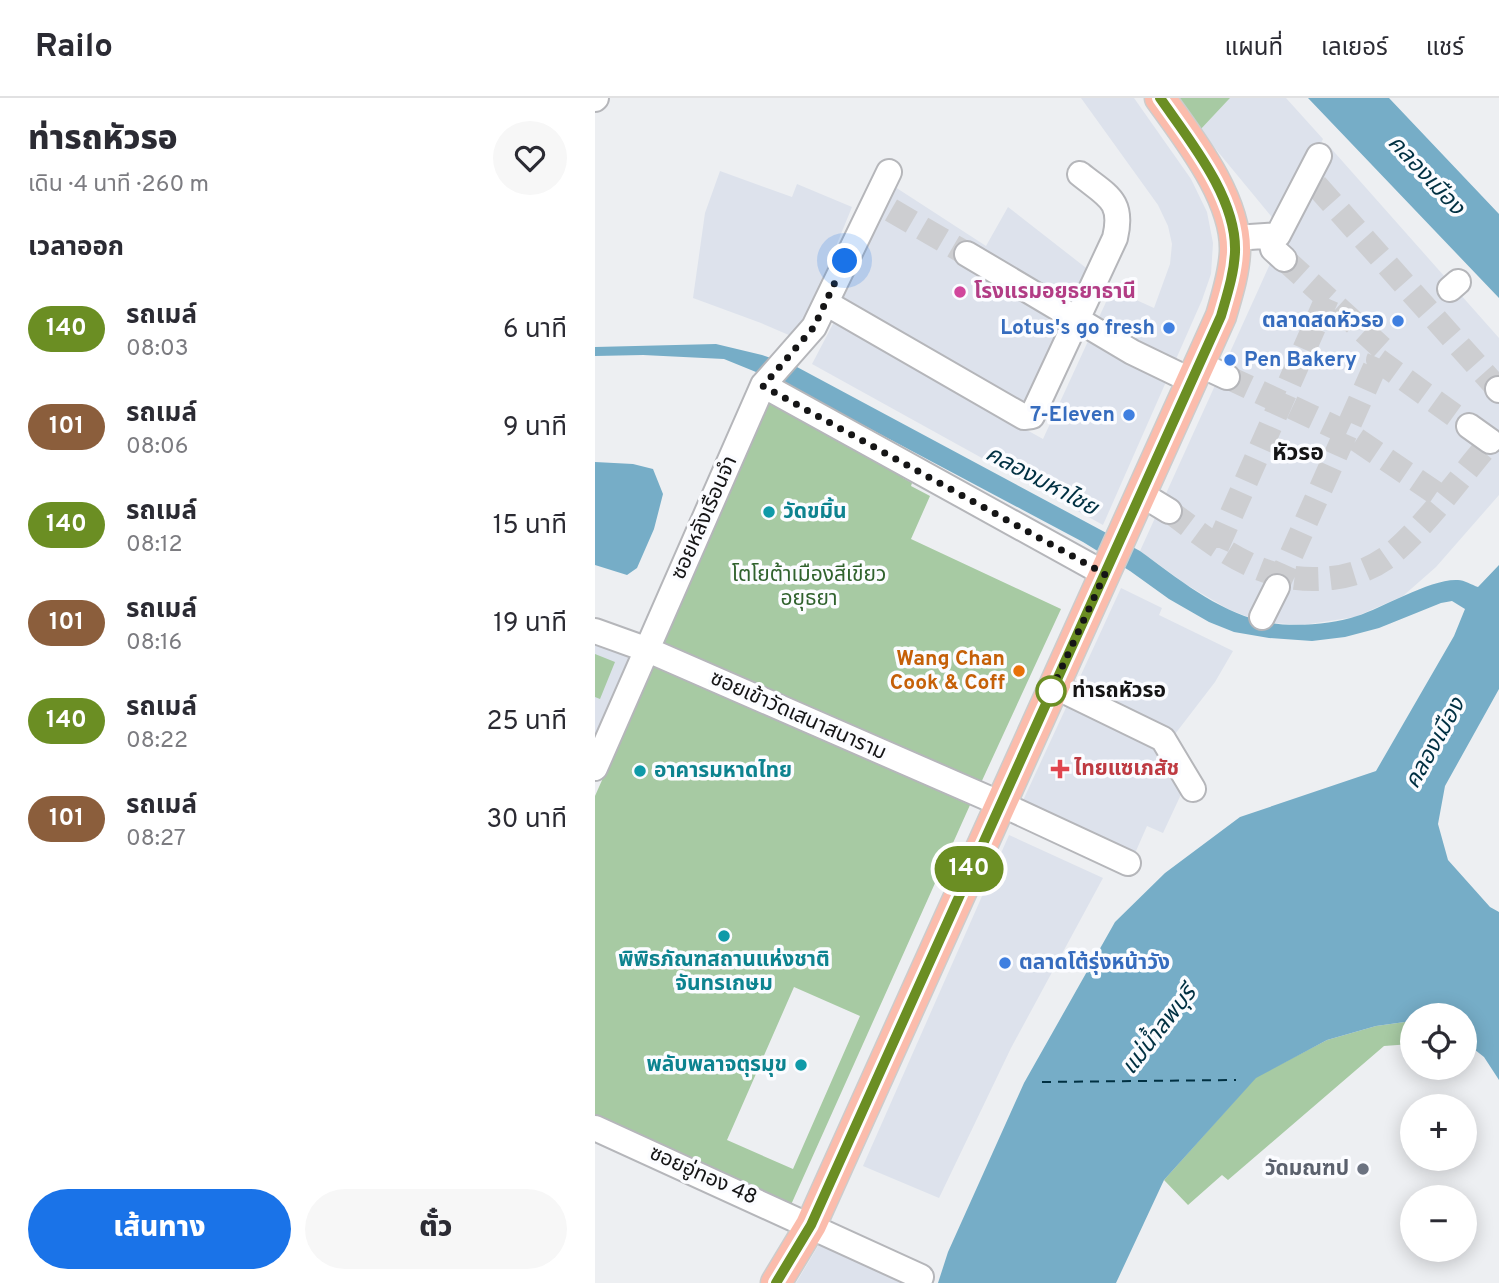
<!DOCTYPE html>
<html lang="th">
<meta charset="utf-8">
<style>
body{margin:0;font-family:Overpass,"Noto Sans Thai",sans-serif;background:#f7f7f7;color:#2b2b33;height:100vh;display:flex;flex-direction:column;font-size:26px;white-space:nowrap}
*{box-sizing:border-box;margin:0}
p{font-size:23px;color:#7c7c81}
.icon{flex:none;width:38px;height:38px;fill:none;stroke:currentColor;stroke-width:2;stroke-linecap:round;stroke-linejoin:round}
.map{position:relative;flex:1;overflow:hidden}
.side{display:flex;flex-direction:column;background:#fff;width:595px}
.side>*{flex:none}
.badge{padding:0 14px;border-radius:23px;font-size:24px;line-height:46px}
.buttons{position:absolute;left:805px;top:905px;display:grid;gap:14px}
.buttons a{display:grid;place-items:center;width:77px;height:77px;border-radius:50%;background:#fff;box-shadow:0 4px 18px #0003;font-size:35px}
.you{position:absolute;width:35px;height:35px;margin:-18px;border:5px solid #fff;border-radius:50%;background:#1a73e8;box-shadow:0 0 0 10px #1a73e833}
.map>.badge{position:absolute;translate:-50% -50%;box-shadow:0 0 0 4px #fff}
h2{padding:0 28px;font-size:26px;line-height:63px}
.round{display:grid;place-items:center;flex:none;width:74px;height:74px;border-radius:37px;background:#f7f7f7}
.overview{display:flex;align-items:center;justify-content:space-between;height:119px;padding:0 28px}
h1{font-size:33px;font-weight:800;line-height:52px}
.primary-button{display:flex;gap:14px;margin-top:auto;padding:14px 28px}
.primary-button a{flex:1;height:80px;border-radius:42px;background:#1a73e8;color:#fff;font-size:28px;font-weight:800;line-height:80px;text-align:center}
.primary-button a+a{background:#f7f7f7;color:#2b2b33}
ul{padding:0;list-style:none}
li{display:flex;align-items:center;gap:21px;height:98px;padding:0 28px}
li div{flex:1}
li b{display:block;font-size:26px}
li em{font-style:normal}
li .badge{min-width:77px;font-weight:700;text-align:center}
header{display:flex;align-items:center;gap:42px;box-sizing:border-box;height:98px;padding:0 35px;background:#fff;border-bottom:2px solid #e1e1e2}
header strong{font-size:33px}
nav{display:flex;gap:38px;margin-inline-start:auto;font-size:24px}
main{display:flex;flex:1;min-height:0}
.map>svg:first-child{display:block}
.built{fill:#dde2ec}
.green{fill:#a7caa3;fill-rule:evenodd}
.water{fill:#76adc7}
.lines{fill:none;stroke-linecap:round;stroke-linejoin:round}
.ferry{stroke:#003042;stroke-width:2;stroke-dasharray:9 7;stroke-linecap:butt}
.minor-tunnel{stroke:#cdced1;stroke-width:24;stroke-dasharray:24 12;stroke-linecap:butt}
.minor-casing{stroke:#b5b6ba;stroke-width:28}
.major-casing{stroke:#ccc;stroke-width:33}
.minor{stroke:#fff;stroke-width:24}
.major{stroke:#fbbcac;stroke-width:30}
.line-casing{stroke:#fff;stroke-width:16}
.line{stroke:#6b8e23;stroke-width:10}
.walk{stroke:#151516;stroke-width:7;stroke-dasharray:0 12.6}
.hotel-dot{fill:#d1479c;stroke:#fbfcff;stroke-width:2.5}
.shop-dot{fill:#3f7fe0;stroke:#fbfcff;stroke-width:2.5}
.culture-dot{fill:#0f9aa8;stroke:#fbfcff;stroke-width:2.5}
.food-dot{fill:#e8710a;stroke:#fbfcff;stroke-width:2.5}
.stop-dot{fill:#fff;stroke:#6b8e23;stroke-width:3.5}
.health-dot{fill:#e0444e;stroke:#fbfcff;stroke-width:2.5}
.worship-dot{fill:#6b7280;stroke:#fbfcff;stroke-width:2.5}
.labels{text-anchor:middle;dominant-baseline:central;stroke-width:7;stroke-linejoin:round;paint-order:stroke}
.hotel-label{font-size:21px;font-weight:bold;fill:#b23c85;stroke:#fbfcff;text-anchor:start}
.shop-label{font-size:21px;font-weight:bold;fill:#366cbe;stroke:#fbfcff;text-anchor:end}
.culture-label{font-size:21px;font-weight:bold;fill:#0d838f;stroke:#fbfcff;text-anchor:start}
.street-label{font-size:21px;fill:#151516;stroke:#fbfcff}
.park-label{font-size:21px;fill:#30622d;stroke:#fbfcff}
.food-label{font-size:21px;font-weight:bold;fill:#c56008;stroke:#fbfcff;text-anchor:end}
.stop-label{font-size:21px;font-weight:bold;fill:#151516;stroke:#fbfcff;text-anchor:start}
.health-label{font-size:21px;font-weight:bold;fill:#be3a42;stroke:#fbfcff;text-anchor:start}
.worship-label{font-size:21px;font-weight:bold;fill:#5b616d;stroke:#fbfcff;text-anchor:end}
.water-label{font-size:23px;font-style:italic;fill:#003042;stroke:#fbfcff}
.neighbourhood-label{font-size:23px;font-weight:bold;fill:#151516;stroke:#fbfcff}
</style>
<header>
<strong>Railo</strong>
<nav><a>แผนที่</a><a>เลเยอร์</a><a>แชร์</a></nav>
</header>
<main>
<section class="side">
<div class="overview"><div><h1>ท่ารถหัวรอ</h1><p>เดิน · 4 นาที · 260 m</p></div><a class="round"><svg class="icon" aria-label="heart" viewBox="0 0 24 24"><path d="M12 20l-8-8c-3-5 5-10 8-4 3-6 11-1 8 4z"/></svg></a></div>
<h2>เวลาออก</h2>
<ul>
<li><span class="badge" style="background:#6b8e23;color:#fff">140</span><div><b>รถเมล์</b><p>08:03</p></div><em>6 นาที</em></li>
<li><span class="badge" style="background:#8b5e3c;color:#fff">101</span><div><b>รถเมล์</b><p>08:06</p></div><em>9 นาที</em></li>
<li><span class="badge" style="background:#6b8e23;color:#fff">140</span><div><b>รถเมล์</b><p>08:12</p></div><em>15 นาที</em></li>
<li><span class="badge" style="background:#8b5e3c;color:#fff">101</span><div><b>รถเมล์</b><p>08:16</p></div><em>19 นาที</em></li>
<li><span class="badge" style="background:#6b8e23;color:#fff">140</span><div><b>รถเมล์</b><p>08:22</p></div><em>25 นาที</em></li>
<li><span class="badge" style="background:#8b5e3c;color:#fff">101</span><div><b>รถเมล์</b><p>08:27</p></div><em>30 นาที</em></li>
</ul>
<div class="primary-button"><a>เส้นทาง</a><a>ตั๋ว</a></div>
</section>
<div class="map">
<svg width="904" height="1185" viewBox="0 0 904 1185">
<rect width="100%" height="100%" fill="#edeff2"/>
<path class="built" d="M486,0H539L596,81L612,114L618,145L616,176L607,202L508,427L217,266L239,224L448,341L517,191L559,210L575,166L577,146L573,128L563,107Z
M635,0H691L728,41L685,129L605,32Z
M733,47L904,240V397L841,469L808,498L760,519L708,527L666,524L633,511L592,487L545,453L689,135Z
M125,73L197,99L202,86L257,109L203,241L166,225L98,200L110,115Z
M297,87L391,148L413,109L495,173L431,309L245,204Z
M526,490L567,510L564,517L638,553L620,584L577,640L479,592Z
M0,546L35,559L0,638Z
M475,601L565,645L589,690L568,735L552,728L537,762L425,709Z
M414,737L508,780L416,950L344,1100L268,1068Z
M229,1138L323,1185H201Z"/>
<path class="green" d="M581,0H635L605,32Z
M174,303L310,375L308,380L317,385L316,388L335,398L316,441L466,511L385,687L66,548Z
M0,556L20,564L5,601L0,599Z
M58,567L375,707L195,1109L0,1021V698ZM199,889L265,918L198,1071L132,1042Z
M817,923L816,946L789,948L633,1082L627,1077L593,1107L569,1082L661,979L732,942L781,928Z"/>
<path class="water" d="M713,0H794L904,116V200Z
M121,246L167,257L202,269L545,453C582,480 621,512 666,523C692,530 736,527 762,518C787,510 837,480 863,482C869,482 877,487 883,489L904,467V591L850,688L843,726L853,762L895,809L904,814V982L889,959L870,944V917H817V923L781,928L732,942L661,980L569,1082L521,1185H343L353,1154L429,985L520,824L570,775L645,719L781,673L859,538L870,511L857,503L846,505L784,530L750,539L717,543L674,540L639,534L614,524L574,501L535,473L488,444L191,286L129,261L48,257L0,258V249Z
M0,364L38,366L58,371L68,396L59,431L42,470L32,477L0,467Z"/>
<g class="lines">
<path class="ferry" d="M447,984L641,982"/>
<path class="minor-tunnel" d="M721,87L903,291
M296,112L372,156
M689,161L788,251L783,262L874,328
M632,279L752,335L848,400
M574,413C626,452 669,488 737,480C759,478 783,468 800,453C834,423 862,383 891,349
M622,449L732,200
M682,489L783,262"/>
<g class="minor-casing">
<path id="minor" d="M0,1L1,0
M675,138L678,151L689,161
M640,140L683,137L724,58
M372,156L537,254L597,283
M855,191L863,184
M231,205L429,319L437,318L520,140C529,102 512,98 485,76
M604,266L632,279
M168,287L510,476
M903,291L904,292
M874,328L895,343
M546,396L574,413
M667,519L682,489
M0,533L53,552L404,705L533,765
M459,588L568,641L598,691
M0,670L168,287L219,229L294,74
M0,1030L326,1179"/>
</g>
<g class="major-casing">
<path id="major" d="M181,1185L216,1127L626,218C632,197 639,176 640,154C642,101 595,42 565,0"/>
</g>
<use href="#minor" class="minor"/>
<use href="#major" class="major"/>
</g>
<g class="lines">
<g class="line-casing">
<path id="line" d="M181,1185L216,1127L626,218C632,197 639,176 640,154C642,100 595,43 565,0"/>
</g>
<use href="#line" class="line"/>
<path class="walk" d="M250,163L219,229L168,288L510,476L456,593"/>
</g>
<circle class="hotel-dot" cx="365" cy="194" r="7"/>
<g class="shop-dot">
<circle cx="803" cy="223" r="7"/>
<circle cx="574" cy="230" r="7"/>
<circle cx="635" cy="262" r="7"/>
<circle cx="534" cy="317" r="7"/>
<circle cx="410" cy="865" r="7"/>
</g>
<g class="culture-dot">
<circle cx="174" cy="414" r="7"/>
<circle cx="45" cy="673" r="7"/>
<circle cx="129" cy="838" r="7"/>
<circle cx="206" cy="967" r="7"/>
</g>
<circle class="food-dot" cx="424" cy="573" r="7"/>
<circle class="stop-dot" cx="456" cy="593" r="14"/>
<path class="health-dot" d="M461.5 660.5h7v7h7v7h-7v7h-7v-7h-7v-7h7z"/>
<circle class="worship-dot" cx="768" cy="1071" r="7"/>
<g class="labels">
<g class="hotel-label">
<text x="379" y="194">โรงแรมอยุธยาธานี</text>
</g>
<g class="shop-label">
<text x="789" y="223">ตลาดสดหัวรอ</text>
<text x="560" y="230">Lotus's go fresh</text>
<text x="649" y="262" text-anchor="start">Pen Bakery</text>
<text x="520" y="317">7-Eleven</text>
<text x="424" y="865" text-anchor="start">ตลาดโต้รุ่งหน้าวัง</text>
</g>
<g class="culture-label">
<text x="188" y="414">วัดขมิ้น</text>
<text x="59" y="673">อาคารมหาดไทย</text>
<text x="129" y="862" text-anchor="middle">พิพิธภัณฑสถานแห่งชาติ<tspan x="129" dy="24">จันทรเกษม</tspan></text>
<text x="192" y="967" text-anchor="end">พลับพลาจตุรมุข</text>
</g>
<g class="street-label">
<text transform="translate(110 420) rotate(-66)">ซอยหลังเรือนจำ</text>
<text transform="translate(203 618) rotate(24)">ซอยเข้าวัดเสนาสนาราม</text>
<text transform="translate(108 1078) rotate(24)">ซอยอู่ทอง 48</text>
</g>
<g class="park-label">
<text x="214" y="477">โตโยต้าเมืองสีเขียว<tspan x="214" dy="24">อยุธยา</tspan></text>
</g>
<g class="food-label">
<text x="410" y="561">Wang Chan<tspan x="410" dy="24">Cook &amp; Coff</tspan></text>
</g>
<g class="stop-label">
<text x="477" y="593">ท่ารถหัวรอ</text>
</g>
<g class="health-label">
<text x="479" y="671">ไทยแซเภสัช</text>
</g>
<g class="worship-label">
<text x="754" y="1071">วัดมณฑป</text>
</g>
<g class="water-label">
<text transform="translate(830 78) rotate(47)">คลองเมือง</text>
<text transform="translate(446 384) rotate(28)">คลองมหาไชย</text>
<text transform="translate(841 646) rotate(-61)">คลองเมือง</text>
<text transform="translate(565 933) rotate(-52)">แม่น้ำลพบุรี</text>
</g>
<g class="neighbourhood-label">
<text x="703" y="356">หัวรอ</text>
</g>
</g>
</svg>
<div class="buttons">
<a><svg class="icon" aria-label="locate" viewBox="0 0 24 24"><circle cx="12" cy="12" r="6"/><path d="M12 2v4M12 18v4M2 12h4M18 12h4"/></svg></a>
<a>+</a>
<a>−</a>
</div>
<div class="you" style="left:250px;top:163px"></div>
<b class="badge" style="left:374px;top:771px;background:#6b8e23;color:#fff">140</b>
</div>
</main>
